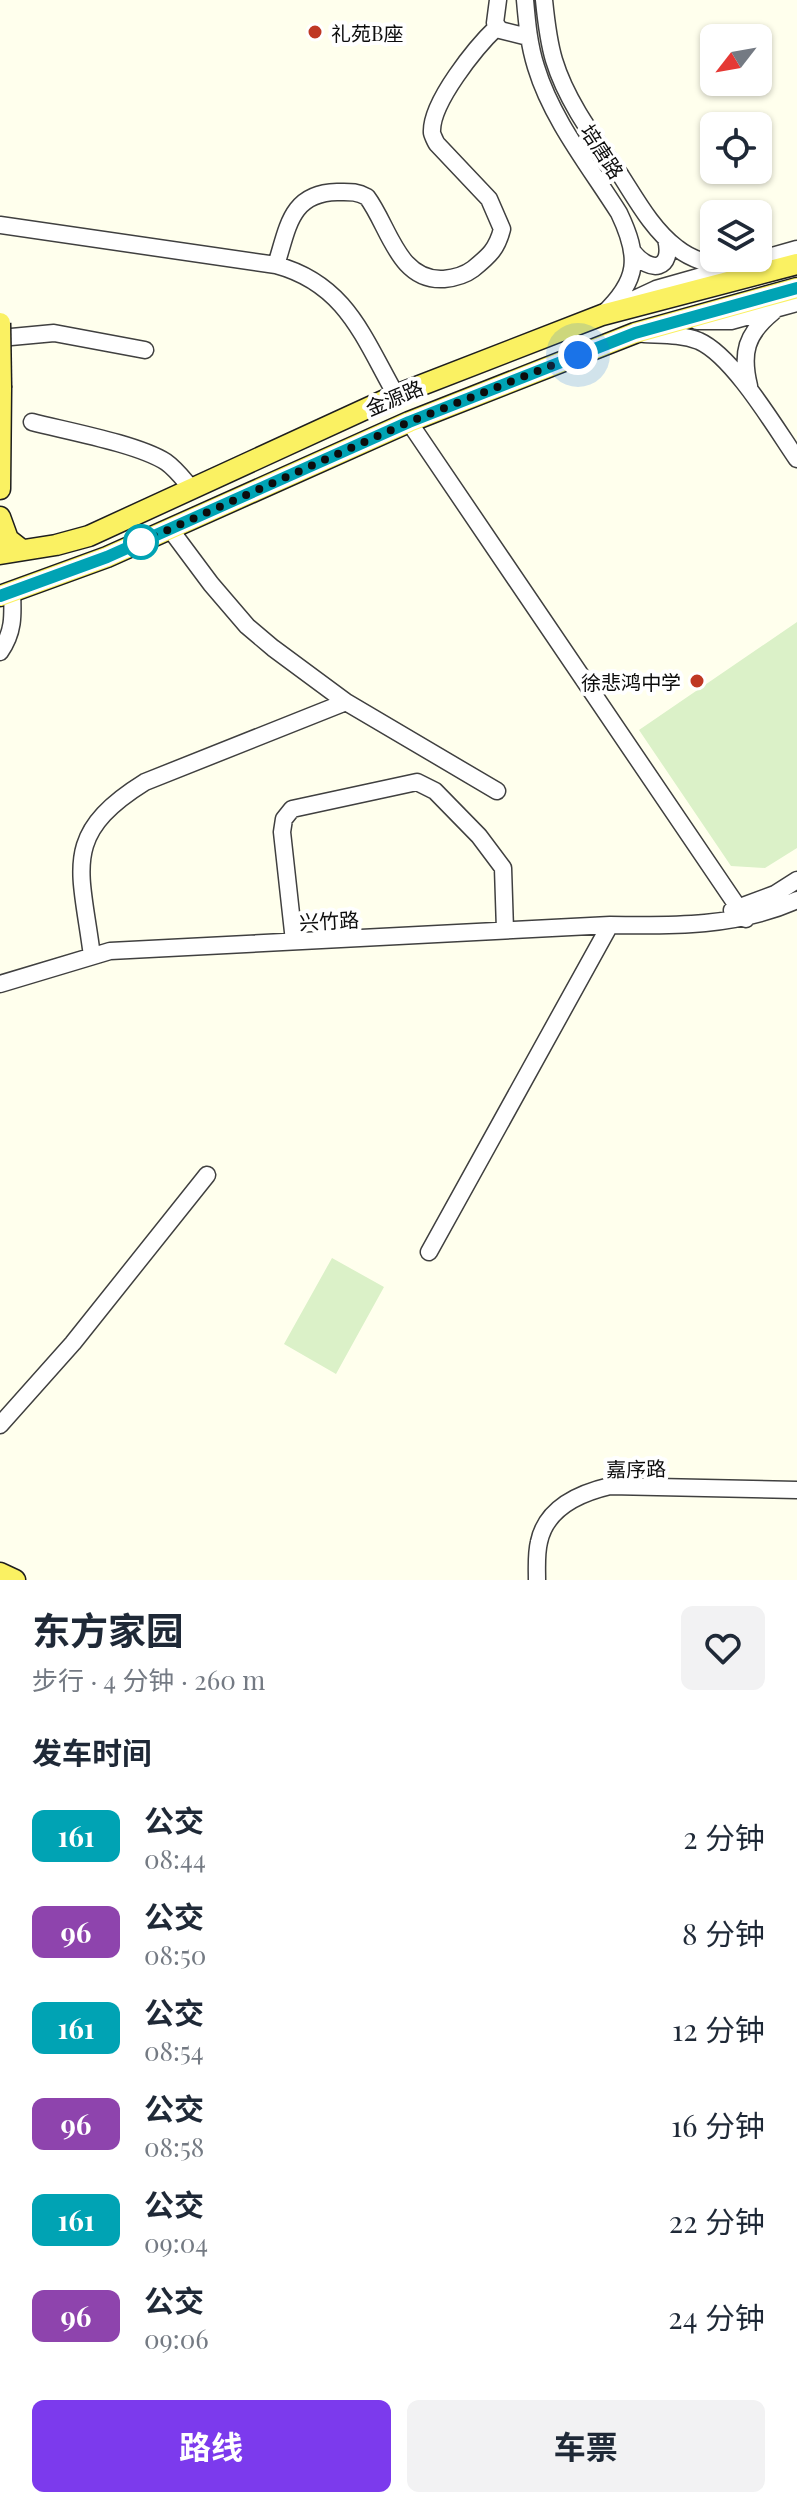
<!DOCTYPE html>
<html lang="zh">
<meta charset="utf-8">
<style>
body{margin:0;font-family:"Playfair Display","Noto Sans SC",serif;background:#f2f2f3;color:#1f2937;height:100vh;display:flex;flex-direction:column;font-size:30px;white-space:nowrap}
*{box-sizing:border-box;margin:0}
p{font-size:26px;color:#747a83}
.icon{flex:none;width:44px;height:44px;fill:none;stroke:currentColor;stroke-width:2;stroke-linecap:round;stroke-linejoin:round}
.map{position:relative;height:1580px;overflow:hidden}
.details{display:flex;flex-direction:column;background:#fff;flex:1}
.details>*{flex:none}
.badge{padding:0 16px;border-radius:12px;font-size:28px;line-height:52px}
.needle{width:52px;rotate:239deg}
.tools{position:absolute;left:700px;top:24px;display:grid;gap:16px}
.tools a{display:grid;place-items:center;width:72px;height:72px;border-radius:12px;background:#fff;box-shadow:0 2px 6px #0004;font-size:40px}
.you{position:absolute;width:40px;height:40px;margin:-20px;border:6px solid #fff;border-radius:50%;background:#1a73e8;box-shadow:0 0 0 12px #1a73e833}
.map>.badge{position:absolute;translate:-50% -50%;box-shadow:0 0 0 4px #fff}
h2{padding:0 32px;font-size:30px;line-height:72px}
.round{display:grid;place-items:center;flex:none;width:84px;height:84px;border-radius:12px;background:#f2f2f3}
.summary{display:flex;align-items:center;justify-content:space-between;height:136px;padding:0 32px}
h1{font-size:38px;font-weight:700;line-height:60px}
.cta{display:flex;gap:16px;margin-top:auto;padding:16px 32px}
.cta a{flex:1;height:92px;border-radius:12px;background:#7c3aed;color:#fff;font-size:32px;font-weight:700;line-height:92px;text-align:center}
.cta a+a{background:#f2f2f3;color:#1f2937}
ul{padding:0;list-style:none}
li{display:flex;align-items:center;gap:24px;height:96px;padding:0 32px}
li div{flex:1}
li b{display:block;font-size:30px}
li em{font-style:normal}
li .badge{min-width:88px;font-weight:700;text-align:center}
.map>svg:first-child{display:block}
.pitch{fill:#dbf1c8}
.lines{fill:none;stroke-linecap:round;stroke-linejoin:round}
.minor-casing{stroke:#404040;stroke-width:19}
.major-casing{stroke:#1e1e1e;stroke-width:23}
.minor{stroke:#fff;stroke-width:16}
.major{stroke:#faf162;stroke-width:20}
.major-bridge-casing{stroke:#1e1e1e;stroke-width:23;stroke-linecap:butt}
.major-bridge{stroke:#faf162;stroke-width:20}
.line-casing{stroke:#fff;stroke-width:18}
.line{stroke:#00a3b4;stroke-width:12}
.walk{stroke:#0d0d0d;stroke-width:8;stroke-dasharray:0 14.4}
.poi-dot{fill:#bf3823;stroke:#fff;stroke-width:3}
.stop-dot{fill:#fff;stroke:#00a3b4;stroke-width:4}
.labels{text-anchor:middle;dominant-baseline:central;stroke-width:8;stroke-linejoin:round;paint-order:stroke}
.poi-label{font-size:20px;fill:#0d0d0d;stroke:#fff;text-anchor:start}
.street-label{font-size:20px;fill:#0d0d0d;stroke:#fff}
</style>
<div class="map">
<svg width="797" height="1580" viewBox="0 0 797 1580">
<rect width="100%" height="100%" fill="#ffffed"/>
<path class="pitch" d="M797,622V848L765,868L731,866L639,730Z
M332,1258L384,1287L336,1374L284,1344Z"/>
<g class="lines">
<g class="minor-casing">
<path id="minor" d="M498,0L495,23L500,30L528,37
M525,0C527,23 529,45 536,67C552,120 590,167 619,213C640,257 639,280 603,314
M544,0C546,20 548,40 554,60C567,103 596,140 621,176C637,201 653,230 677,248C692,260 709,264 727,267
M0,225L276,265C346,284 363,337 396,395
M633,252C650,274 674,270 666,239
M276,265C288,228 290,193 337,192C349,192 356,191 367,197C389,226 398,282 444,279C454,278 465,275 473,269C489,256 497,249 502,229L489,199L437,144C436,143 432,134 432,133C430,103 477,46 497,27
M628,302L656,289L797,249
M697,321H731L797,303
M644,334C662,335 681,334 699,341C733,356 775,427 797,459
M0,338L54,333L145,350
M749,386C741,353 746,334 773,312
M32,422C67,431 138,444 166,462C176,469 184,480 192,489
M409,422L746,919
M170,529L211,584L247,626L273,648L346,702L497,791
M0,652C14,632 13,615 12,592
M732,910L775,894L797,880
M294,941L282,832L284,819L292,809L417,782L435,791L479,836L503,868L505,930
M92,956C81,869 60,835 145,782L346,702
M0,984L110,951L610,925C673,926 738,927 797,900
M429,1252L610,925
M0,1425L73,1343L207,1175
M537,1580C537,1568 536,1554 539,1542C546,1508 580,1493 610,1486L797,1490"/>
</g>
<g class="major-casing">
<path id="major" d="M0,489L1,388
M0,517L8,539L22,550
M0,554L56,545L89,536L396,395L602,315L797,264
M0,596L107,557L409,422L635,333L797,288
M0,1573L15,1580"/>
</g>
<use href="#minor" class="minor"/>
<use href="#major" class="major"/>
<g class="major-bridge-casing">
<path id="major-bridge" d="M0,323L1,388"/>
</g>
<use href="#major-bridge" class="major-bridge"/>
</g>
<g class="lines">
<g class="line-casing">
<path id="line" d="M0,596L107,557L409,422L635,333L797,288"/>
</g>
<use href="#line" class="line"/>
<path class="walk" d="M141,542L409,422L578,355"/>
</g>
<g class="poi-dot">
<circle cx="315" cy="32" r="8"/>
<circle cx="697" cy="681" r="8"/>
</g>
<circle class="stop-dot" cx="141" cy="542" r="16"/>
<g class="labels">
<g class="poi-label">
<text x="331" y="32">礼苑B座</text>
<text x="681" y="681" text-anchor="end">徐悲鸿中学</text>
</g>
<g class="street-label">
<text transform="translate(603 151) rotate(57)">培唐路</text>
<text transform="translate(394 397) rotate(-23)">金源路</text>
<text transform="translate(329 920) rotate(-3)">兴竹路</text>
<text transform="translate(636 1468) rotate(-1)">嘉序路</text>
</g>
</g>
</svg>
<div class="tools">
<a><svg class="needle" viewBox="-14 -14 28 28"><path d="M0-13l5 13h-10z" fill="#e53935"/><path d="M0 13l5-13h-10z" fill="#747a83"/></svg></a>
<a><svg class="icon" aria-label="locate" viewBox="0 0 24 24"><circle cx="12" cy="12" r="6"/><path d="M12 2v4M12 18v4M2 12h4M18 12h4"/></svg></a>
<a><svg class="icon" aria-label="layers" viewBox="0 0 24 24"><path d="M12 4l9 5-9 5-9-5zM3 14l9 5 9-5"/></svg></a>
</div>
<div class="you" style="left:578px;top:355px"></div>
</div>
<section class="details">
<div class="summary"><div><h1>东方家园</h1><p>步行 · 4 分钟 · 260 m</p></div><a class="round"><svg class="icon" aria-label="heart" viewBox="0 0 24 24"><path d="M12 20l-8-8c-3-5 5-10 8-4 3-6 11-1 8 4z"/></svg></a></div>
<h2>发车时间</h2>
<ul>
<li><span class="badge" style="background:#00a3b4;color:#fff">161</span><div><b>公交</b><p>08:44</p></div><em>2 分钟</em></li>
<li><span class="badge" style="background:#8e44ad;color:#fff">96</span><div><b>公交</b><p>08:50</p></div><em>8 分钟</em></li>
<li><span class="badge" style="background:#00a3b4;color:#fff">161</span><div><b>公交</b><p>08:54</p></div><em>12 分钟</em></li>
<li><span class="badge" style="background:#8e44ad;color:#fff">96</span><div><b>公交</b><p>08:58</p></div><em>16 分钟</em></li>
<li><span class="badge" style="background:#00a3b4;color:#fff">161</span><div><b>公交</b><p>09:04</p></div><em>22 分钟</em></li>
<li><span class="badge" style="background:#8e44ad;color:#fff">96</span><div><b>公交</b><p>09:06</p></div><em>24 分钟</em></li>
</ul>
<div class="cta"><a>路线</a><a>车票</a></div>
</section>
